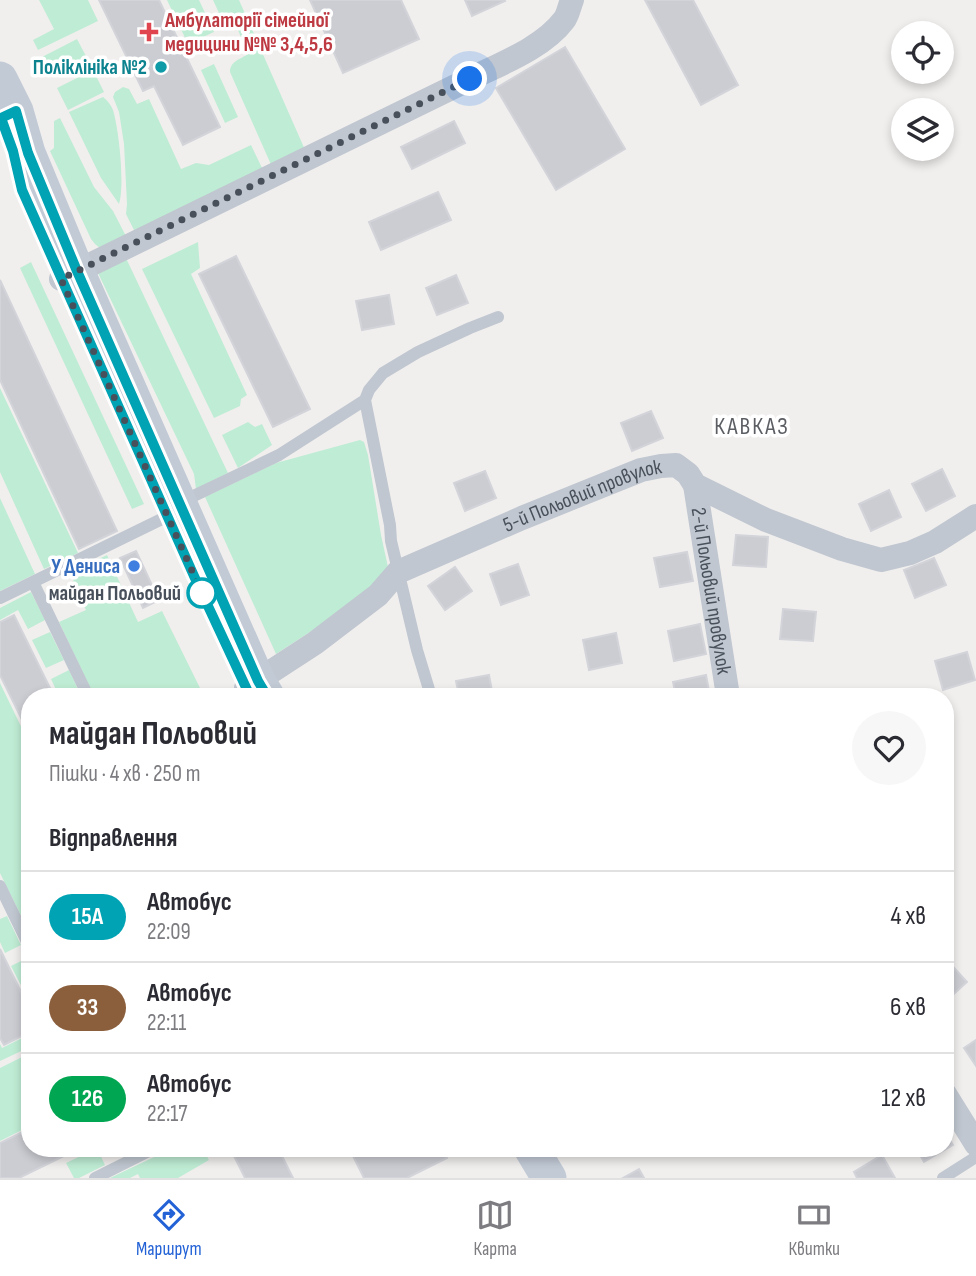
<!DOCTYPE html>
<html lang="uk">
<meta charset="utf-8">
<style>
body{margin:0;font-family:"Sofia Sans Condensed",sans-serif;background:#f7f7f7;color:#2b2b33;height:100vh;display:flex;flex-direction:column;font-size:26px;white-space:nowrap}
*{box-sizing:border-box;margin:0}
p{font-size:23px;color:#7c7c81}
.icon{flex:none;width:38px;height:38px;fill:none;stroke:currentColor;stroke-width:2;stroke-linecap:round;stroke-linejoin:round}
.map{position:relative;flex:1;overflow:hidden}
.details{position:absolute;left:21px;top:688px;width:933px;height:469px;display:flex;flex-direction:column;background:#fff;border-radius:28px;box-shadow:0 4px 10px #0003}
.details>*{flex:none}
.badge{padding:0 14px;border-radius:23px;font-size:24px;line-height:46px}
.fabs{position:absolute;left:891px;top:21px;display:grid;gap:14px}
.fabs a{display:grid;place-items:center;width:63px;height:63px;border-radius:50%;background:#fff;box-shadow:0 4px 10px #0003;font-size:35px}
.you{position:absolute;width:35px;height:35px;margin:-18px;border:5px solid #fff;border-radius:50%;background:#1a73e8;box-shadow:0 0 0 10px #1a73e833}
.map>.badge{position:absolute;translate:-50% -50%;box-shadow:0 0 0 4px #fff}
h2{padding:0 28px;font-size:26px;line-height:63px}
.round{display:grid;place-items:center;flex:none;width:74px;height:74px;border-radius:37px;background:#f7f7f7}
.summary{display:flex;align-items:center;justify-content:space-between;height:119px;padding:0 28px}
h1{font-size:33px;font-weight:700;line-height:52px}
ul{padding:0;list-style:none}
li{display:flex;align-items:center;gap:21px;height:91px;padding:0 28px;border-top:2px solid #e1e1e2}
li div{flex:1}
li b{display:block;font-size:26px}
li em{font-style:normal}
li .badge{min-width:77px;font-weight:700;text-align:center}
.tabs{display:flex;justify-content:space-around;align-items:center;height:98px;border-top:2px solid #e1e1e2;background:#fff;font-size:19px;color:#7c7c81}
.tabs a{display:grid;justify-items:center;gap:4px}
.tabs .current{color:#2362d6}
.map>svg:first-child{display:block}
.green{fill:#bfecd4}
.building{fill:#cccdd3;stroke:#d3d4da;stroke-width:2}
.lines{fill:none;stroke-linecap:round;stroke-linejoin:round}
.service{stroke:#c0c7d0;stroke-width:12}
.minor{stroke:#c0c7d0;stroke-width:24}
.secondary{stroke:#c2cad6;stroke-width:35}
.line-casing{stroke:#fff;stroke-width:16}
.line{stroke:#00a3b4;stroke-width:10}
.walk{stroke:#48505b;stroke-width:7;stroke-dasharray:0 12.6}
.health-dot{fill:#e0444e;stroke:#fff;stroke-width:2.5}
.culture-dot{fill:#0f9aa8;stroke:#fff;stroke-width:2.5}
.shop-dot{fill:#3f7fe0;stroke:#fff;stroke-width:2.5}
.stop-dot{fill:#fff;stroke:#00a3b4;stroke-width:3.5}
.labels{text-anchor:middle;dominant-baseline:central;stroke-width:7;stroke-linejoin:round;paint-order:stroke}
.health-label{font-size:21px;font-weight:bold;fill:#be3a42;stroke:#fff;text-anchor:start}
.culture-label{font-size:21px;font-weight:bold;fill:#0d838f;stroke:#fff;text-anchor:end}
.street-label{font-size:21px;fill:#48505b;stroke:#fff}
.shop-label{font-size:21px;font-weight:bold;fill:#366cbe;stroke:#fff;text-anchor:end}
.stop-label{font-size:21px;font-weight:bold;fill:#48505b;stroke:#fff;text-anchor:end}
.quarter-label{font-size:24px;letter-spacing:2px;fill:#5b5e63;stroke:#fff}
</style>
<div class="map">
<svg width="976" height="1178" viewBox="0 0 976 1178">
<rect width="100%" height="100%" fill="#f1efee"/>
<path class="green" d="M39,0H88L98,21L38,50L33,40L54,29Z
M167,0H199L214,32L188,44Z
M213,0H239L306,152L273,169L230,72C230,61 241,59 248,54L235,23L225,26Z
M77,39L87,58L51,76L42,57Z
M214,64L238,117L225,123L201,70Z
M93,70L104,92L68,110L57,88Z
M123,87L129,89L137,104L149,99L181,169L196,163L209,165L251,145L264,172L137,236L126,214L127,204L124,144L119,112L113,97L115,92Z
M103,97C108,101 111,105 113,110C119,130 125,184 119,204L101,178L69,112Z
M60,118L94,187L113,211L128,240L101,249L95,244L91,239L50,151L54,148V121Z
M198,242L200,268L191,274L247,395L241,399L240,406L214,418L142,269Z
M125,256L228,473L196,489L194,474L98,273Z
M31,262L144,504L132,509L20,268Z
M0,388L78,553L44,569L0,472Z
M248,422L255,427L262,424L272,445L238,468L222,435Z
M360,440L364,442L368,455L381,535L388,567L364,597L276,654L205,497L276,463Z
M0,498L35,574L0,591Z
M107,555L138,622L162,611L201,690L187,696H94L59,622L86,610C80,598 69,584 75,570Z
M31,592L45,620L28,629L18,610L0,620V608Z
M50,632L64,660L46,668L32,640Z
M69,670L81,696H59L51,679Z
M0,683L30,745V934L0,873Z
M7,916L21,945L5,953L0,942V919Z
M27,958L30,962V993L26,995L11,966Z
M30,1034V1047L0,1061V1044L2,1048Z
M30,1053V1126L0,1141V1068Z
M97,1148L105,1165L79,1178H74L66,1163Z
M173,1148H202L209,1160L178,1178H140L138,1174L130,1178H110Z"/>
<path class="building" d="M99,0H159L220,127L183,145L154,86L143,91Z
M310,0H401L419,39L343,73Z
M465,0H504L505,1L472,16Z
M645,0H693L738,85L701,105Z
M565,47L625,149L556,190L496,88Z
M454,121L465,143L412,169L401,147Z
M438,192L451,220L381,250L369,222Z
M236,256L310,409L273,427L199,274Z
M456,275L468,303L437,315L426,288Z
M0,280L117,531L79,549L0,380Z
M389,295L394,324L362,330L356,301Z
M651,411L663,438L632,451L621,423Z
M942,469L955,496L926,511L912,484Z
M485,471L496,498L465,511L454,483Z
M889,490L901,517L871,531L859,504Z
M736,535L768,537L766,567L733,565Z
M136,551L159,600L143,608L120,558Z
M687,552L693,581L660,587L654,558Z
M934,558L946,585L915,598L904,570Z
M518,564L529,595L501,605L490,574Z
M455,567L472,591L445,610L428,586Z
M783,609L816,612L813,641L780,639Z
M14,615L54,696H30V736L0,675V622Z
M700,624L706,654L674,661L668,631Z
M616,633L622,663L589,670L583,640Z
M967,652L975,680L943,690L935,661Z
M489,675L493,696H459L456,681Z
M706,675L710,696H676L673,682Z
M0,949L30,1010V1032L4,1045L0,1038Z
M945,958L967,982L945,1002Z
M976,1040V1066L964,1048Z
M30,1128V1148H80L19,1178H0V1143Z
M945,1132L953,1145L924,1162L916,1148H945Z
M230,1148H278L293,1178H245Z
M349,1148H442L447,1158L407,1178H364Z
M882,1155L895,1178H857L854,1172Z
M639,1169L644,1178H623Z"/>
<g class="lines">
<path class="service" d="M365,400L369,390L383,373L418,352L470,328L498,317
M181,502L279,455L365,400L390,525L391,541L417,650L431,696
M33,582L88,696
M0,598L168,516
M0,886L30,948
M95,1178L155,1148
M943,1178L976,1157"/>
<g class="minor">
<path d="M61,279L470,79C500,64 543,48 564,20C568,15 569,7 572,0"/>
<path id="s1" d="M695,485L728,696"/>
<path id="s2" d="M246,688L315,643L378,595L398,572L522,518L641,470L661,466L676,465L688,474L695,485L766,520L842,549L881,560L910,553L935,542L976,516"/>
<path d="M945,1094L976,1144"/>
</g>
<path class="secondary" d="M0,79L16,111L28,153L77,271L258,681L267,696
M531,1148L549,1178"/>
</g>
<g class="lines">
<g class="line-casing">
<path id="line" d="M250,696L194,576L22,190L13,151L1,118L16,111L28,153L77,271L258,681L267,696"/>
</g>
<use href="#line" class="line"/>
<path class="walk" d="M202,593L61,279L470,79"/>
</g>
<path class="health-dot" d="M145.5 21.5h7v7h7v7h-7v7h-7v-7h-7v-7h7z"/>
<circle class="culture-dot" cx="161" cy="67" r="7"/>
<circle class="shop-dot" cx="134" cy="566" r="7"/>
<circle class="stop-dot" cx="202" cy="593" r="14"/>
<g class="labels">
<g class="health-label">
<text x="165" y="20">Амбулаторії сімейної<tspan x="165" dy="24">медицини №№ 3,4,5,6</tspan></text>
</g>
<g class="culture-label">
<text x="147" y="67">Поліклініка №2</text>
</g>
<g class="street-label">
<text stroke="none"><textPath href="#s2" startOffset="392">5-й Польовий провулок</textPath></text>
<text stroke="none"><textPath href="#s1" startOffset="107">2-й Польовий провулок</textPath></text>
</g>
<g class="shop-label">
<text x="120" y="566">У Дениса</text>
</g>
<g class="stop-label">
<text x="181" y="593">майдан Польовий</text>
</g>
<g class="quarter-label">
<text x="752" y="426">КАВКАЗ</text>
</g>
</g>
</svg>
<div class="fabs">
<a><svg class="icon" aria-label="locate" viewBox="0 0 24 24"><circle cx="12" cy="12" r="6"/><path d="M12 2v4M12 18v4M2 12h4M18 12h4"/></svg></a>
<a><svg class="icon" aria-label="layers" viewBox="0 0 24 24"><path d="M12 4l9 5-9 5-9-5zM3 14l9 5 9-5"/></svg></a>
</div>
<div class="you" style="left:470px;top:79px"></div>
<section class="details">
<div class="summary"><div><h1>майдан Польовий</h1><p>Пішки · 4 хв · 250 m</p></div><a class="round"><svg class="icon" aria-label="heart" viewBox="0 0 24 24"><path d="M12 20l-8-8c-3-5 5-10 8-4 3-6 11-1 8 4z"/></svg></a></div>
<h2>Відправлення</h2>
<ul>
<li><span class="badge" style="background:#00a3b4;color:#fff">15A</span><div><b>Автобус</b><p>22:09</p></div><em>4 хв</em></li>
<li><span class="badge" style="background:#8b5e3c;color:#fff">33</span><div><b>Автобус</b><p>22:11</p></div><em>6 хв</em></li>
<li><span class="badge" style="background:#00a651;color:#fff">126</span><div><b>Автобус</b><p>22:17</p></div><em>12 хв</em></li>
</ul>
</section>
</div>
<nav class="tabs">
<a class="current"><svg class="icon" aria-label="directions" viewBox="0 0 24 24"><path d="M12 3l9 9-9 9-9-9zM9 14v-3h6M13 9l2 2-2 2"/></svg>Маршрут</a>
<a><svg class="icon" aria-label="map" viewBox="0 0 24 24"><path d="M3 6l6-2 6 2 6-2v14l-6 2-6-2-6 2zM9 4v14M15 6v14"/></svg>Карта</a>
<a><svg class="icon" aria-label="tickets" viewBox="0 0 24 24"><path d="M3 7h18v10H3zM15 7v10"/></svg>Квитки</a>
</nav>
